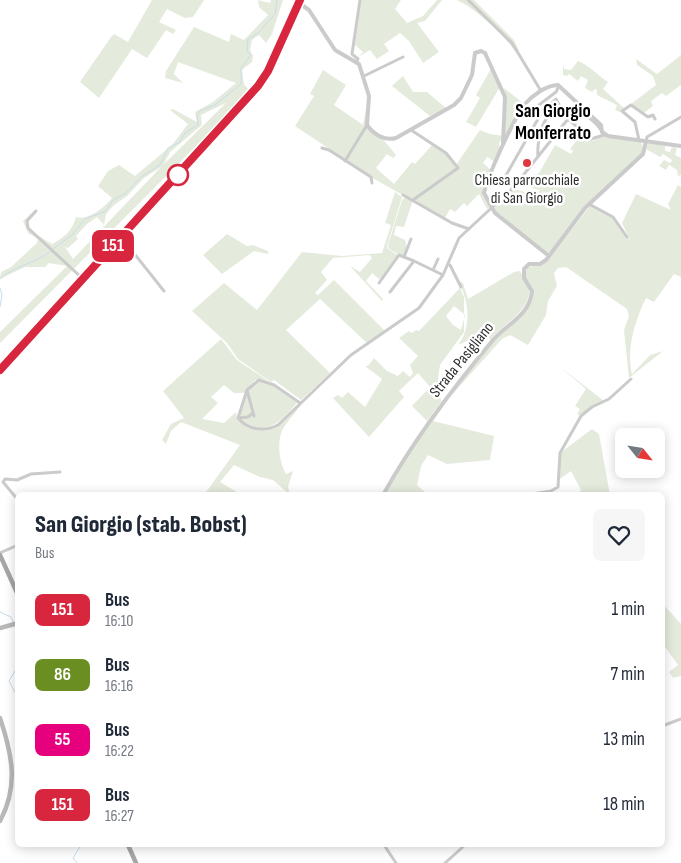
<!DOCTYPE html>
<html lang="it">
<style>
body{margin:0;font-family:"Sofia Sans Condensed",sans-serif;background:#f6f6f7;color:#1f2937;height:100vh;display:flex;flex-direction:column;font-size:19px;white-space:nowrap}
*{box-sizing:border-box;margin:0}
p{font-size:16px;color:#747a83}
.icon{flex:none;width:28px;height:28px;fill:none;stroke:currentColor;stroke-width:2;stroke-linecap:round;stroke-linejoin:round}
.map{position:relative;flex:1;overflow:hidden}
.details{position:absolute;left:15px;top:492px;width:650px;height:355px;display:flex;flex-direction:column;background:#fff;border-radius:8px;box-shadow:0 2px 12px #0003}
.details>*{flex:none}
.badge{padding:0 10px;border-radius:8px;font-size:18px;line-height:32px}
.needle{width:32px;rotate:120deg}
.tools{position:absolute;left:615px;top:428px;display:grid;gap:10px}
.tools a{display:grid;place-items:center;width:50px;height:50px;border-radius:8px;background:#fff;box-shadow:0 2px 12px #0003;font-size:25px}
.map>.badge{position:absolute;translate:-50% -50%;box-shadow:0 0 0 2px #fff}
.round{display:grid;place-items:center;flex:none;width:52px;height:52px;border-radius:8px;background:#f6f6f7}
.summary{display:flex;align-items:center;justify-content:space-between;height:85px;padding:0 20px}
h1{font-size:24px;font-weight:800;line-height:38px}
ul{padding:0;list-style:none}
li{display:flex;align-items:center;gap:15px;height:65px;padding:0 20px}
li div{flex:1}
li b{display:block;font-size:19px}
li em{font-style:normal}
li .badge{min-width:55px;font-weight:700;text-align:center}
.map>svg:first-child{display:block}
.green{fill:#e4ebdc;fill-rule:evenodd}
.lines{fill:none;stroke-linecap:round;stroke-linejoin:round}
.stream{stroke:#c9dcea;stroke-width:1}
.minor{stroke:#cbcbcb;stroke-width:3}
.tertiary{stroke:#cbcbcb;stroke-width:4}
.secondary{stroke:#b8b8b8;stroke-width:4.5}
.primary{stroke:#a6a6a6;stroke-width:4.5}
.line-casing{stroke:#fff;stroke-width:11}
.line{stroke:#d7263d;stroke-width:8}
.poi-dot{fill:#dd3840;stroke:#fff;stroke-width:2}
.stop-dot{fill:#fff;stroke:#d7263d;stroke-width:2.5}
.labels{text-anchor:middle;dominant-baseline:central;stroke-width:5;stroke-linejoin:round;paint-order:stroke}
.poi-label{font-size:16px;fill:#2e2e2e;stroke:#fff}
.street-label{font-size:16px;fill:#2e2e2e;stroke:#fff}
.quarter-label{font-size:19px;font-weight:bold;fill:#000;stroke:#fff}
</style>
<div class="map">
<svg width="681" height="863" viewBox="0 0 681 863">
<rect width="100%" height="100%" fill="#fff"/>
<path class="green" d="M152,0H204L193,17L185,18L167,9L159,22L176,30L173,34L166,30L147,58L132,49L99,98L80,82L111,37L114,34L128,42Z
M258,0L270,3L271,0H283L272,34L266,43L259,35L252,40L250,50L253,56L252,62L242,70L244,84L252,94L203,148L199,143L0,343V332L67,266L49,263L45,267H25L0,279L1,272L11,267L37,243L38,239L28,233L23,221L37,208L26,223L34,233L52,244C65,237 72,231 76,217C88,221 105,207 112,198L98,186L108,171L119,165L135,176L172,145L188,124L170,110L173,109L197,122L195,112L213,102L236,83L178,62L174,74L183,83L165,78L166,71L194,27L229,42L231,34L244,40L268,15L259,7ZM226,103L164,164L170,152L202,125L201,115ZM161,167L73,259L65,247L68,248L78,239L76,236L87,224L97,217L104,225L106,214L114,205L127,196L144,178Z
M361,0H401L395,9L407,23L423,16L437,0H442L425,21L417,23L439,52L423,63L409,41L400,33L384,44L389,51L377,59L370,50L358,57L363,52L355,45Z
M457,0H474L514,40L519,51H515C502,33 476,9 457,0Z
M681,55V85L666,96L662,93L651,101L653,106L644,113L631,104L656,85L653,76L637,65L636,59L657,74Z
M578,61C590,66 597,75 608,82L603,89L624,108L620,112L615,110L617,105L597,95V90L595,89L592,92L585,88L588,80L581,76L578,81L569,74L567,76L563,75V64L564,69L571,70Z
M492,67L500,87L476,127L466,122L480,98L476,95Z
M323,70L346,85L334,105L363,125L367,104L366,125L382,138L396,155L393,158L387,154L376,168L394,184L412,162L415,164L433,144L446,153L456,165L480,130L490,134L504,136L499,143L500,148L495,162L487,157L483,163L491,170L483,195L490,207L487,209L479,194L467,206L464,203L455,212L450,209L445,218L413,200L404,227L396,226L394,235L405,240L407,247L404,257L389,249L388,245L402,200L406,197L371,177L295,126L314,96L310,94Z
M403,76L413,92H427L446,108L430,116L392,86Z
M504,88L523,103L505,141L506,102Z
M577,133L583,138L586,136L593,141L605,135L639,141L642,144L643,152L585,206L549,253L547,252L496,212L494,205L514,189L536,195L540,190L531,188L534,182L529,178L539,173L555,145L571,154L573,151L570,149L577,140Z
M651,143L665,146V151L670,152L672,147L677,148L675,155L681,158V175L678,176L677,170L669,165L666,170L659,166L664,160L670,163L672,160L663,154L660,157L646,149L647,145Z
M678,185L681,187V277L674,274L654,302L646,298C635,321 626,348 632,374L650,355L663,351L629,378L624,330L629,316L627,309L566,267L558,268L554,273L557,286L548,301L546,315L528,345L510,335L502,339L450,397L433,421L494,436L490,460L447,464L428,455L421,466L417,485L428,495H384L399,469L442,404L501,332L526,310L533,292L525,277L527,267L542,265L558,247L590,206L609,214L630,240L622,223L636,194L671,210L668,204Z
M395,192L402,197L387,246L388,249L398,255L382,278L379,279L372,273L366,281L383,299L382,301L350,266L360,272L372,258L370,255L333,258L321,272L327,280L315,293L318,295L334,280L385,331L368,344L320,299L286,330L330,373L301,400L274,380L271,382L238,359L227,343L192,311L224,283L257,310L302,252L342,256L382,253L391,225L385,223Z
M227,234L247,246L253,245L268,251V254L254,251L222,274L203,255Z
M520,271L530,290C527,314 504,323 490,340L487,332L458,345C472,328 469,299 458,281L463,283L468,299L514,272Z
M460,288L464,297V332L440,365L438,379L441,402L427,421L412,406L430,387L418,373L399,391L404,397L369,437L333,398L338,395L342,398L348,392L365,407L382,379L365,366H368L374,358L387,371L398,376L403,371L410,377L413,373L410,365L418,356L399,338L409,331L412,333L416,330L419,331ZM454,306L465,315L461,330L453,325L446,316Z
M221,339L237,360L270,382L262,379L255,380L244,393H234L224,385L211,397L218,403L202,419L224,423L236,412L237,419C256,432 270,435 287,418C291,413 296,407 302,404C296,412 289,419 284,427C276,439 279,462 286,474L293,471L288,487L290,495L273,480L260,477L234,465L220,482L242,495H216L212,492L204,495L240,445L181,422L171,431L166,444L162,440L171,424L184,418L163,391Z
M559,366L604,401L580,416L577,414L580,409L575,406L586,389Z
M259,381L273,386L297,403C279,424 265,438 239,419L247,392Z
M592,429L599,434L610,495H577L581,490L571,471L560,479V453Z
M662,603L681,624V676L673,678L669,672L678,665L663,644Z"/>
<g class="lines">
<path class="stream" d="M53,249L73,234L85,219L106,211L113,200L126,193L141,177L160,165L168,148L180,142L185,133L198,125L197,115L200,111L215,105L241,84V68L251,55L247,51L248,39L258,33L275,14L277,0
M0,279C14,265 36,264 51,251
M0,288L2,295L0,307
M0,612L11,617L18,632
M18,666L9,681L18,698
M77,863L73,858L81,845"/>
<path class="minor" d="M468,0L512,43L541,91
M356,63L358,59L352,54L360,0
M364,76L403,57
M539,105L556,92L559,86
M411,130L446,153L458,168L413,200
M639,140L635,122L622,111L631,105L648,117L653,115L655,119
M646,141L647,137L681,117
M322,148L329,150L371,177L372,183
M538,156C537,146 540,127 547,118C561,100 591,114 601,130
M345,161L367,125
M513,188L505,177L542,112L556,99L562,110
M403,195L452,223L469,229
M589,204L613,217L627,237
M36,211L27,221L28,228L83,279
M121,237L164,291
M404,257L411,239
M450,265L461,287
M433,270L438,259
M379,283L399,255L414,261
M390,292L414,261L443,275
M247,390L254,416
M300,403L274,385L259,380L247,390L238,418C248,430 264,432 278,425L351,355L419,308L443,275L459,238L513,188L568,119L591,139L604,135
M238,418L248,417L253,413
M526,495L551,491L558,487L560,453L581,416L592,407L609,399L631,379
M18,500L3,482L5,479L17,480L31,474L60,472
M0,553L18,545
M662,726L681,719
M384,845L396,863
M445,863L465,845"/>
<path class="tertiary" d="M299,3L309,10L335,50L359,64L369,96L367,125C374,135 385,141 396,138L454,105L461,98L472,75L475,53L481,51L485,53L505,97L503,144
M549,256L495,213L484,193C488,175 514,118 525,104C532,96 546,85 558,85L601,125L602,132L608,136L681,146
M383,495C414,439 452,389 493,340C507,324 530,315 532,291L524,278V269L529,264H540L546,260L585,208L643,154L646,141"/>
<path class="secondary" d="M0,628L18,623
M0,718C12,754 19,786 0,821"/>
<path class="primary" d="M0,370L258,86L269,71L301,0
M0,555L18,595
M128,845L136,863"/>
</g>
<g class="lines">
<g class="line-casing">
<path id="line" d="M0,370L258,86L268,71L300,0"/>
</g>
<use href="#line" class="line"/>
</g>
<circle class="poi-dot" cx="527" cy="163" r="5"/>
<circle class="stop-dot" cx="178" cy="175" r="10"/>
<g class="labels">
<g class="poi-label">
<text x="527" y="180">Chiesa parrocchiale<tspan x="527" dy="18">di San Giorgio</tspan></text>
</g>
<g class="street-label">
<text transform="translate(462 360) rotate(-51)">Strada Pasigliano</text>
</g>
<g class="quarter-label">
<text x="553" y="111">San Giorgio<tspan x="553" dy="22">Monferrato</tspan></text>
</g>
</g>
</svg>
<div class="tools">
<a><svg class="needle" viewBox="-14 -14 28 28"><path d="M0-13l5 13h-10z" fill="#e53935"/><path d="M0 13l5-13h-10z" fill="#747a83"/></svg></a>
</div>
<b class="badge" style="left:113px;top:246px;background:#d7263d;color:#fff">151</b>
<section class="details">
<div class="summary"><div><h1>San Giorgio (stab. Bobst)</h1><p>Bus</p></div><a class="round"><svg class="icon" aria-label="heart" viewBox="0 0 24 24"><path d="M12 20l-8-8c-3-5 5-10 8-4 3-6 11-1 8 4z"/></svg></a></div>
<ul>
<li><span class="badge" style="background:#d7263d;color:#fff">151</span><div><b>Bus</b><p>16:10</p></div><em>1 min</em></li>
<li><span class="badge" style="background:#6b8e23;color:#fff">86</span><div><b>Bus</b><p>16:16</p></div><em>7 min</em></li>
<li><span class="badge" style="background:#e6007e;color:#fff">55</span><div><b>Bus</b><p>16:22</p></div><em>13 min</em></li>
<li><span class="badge" style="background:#d7263d;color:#fff">151</span><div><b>Bus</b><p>16:27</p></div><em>18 min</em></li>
</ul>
</section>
</div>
